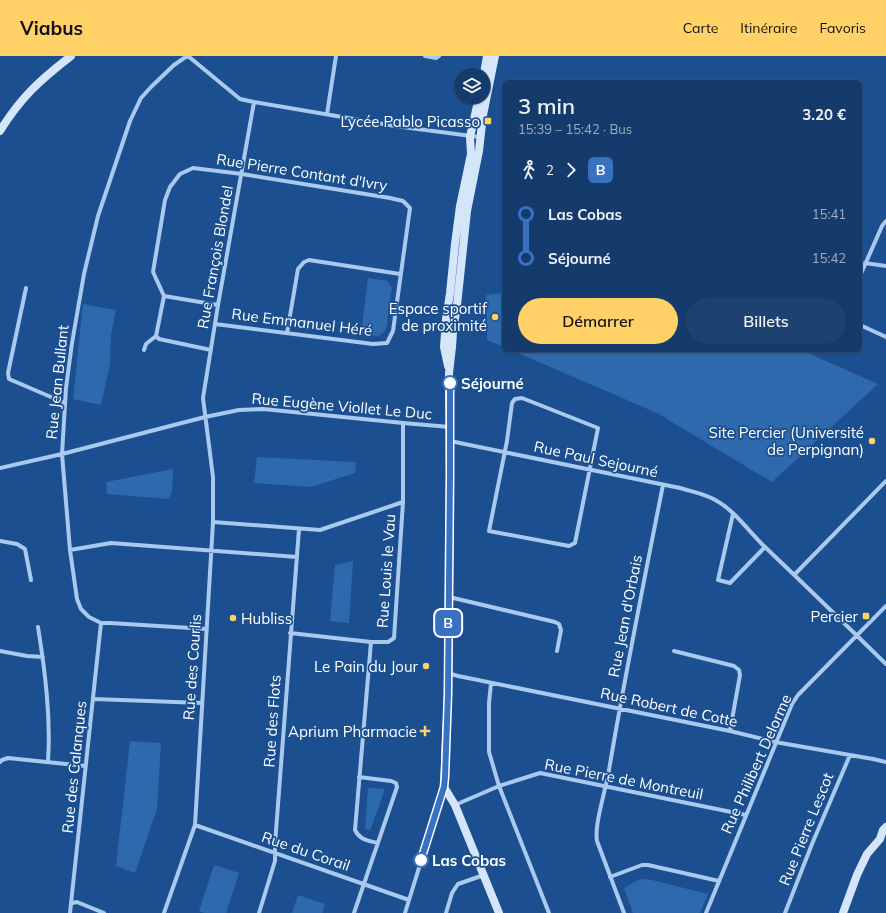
<!DOCTYPE html>
<html lang="fr">
<meta charset="utf-8">
<style>
body{margin:0;font-family:Mulish,sans-serif;background:#1d4271;color:#f1f3f6;height:100vh;display:flex;flex-direction:column;font-size:15px;white-space:nowrap}
*{box-sizing:border-box;margin:0}
p{font-size:13px;color:#9dadc1}
.icon{flex:none;width:22px;height:22px;fill:none;stroke:currentColor;stroke-width:2;stroke-linecap:round;stroke-linejoin:round}
.map{position:relative;flex:1;overflow:hidden}
.side{position:absolute;left:502px;top:24px;width:360px;height:272px;display:flex;flex-direction:column;background:#143b6b;border-radius:6px;box-shadow:0 1px 3px #0004,0 0 0 1px #33557e}
.side>*{flex:none}
.badge{padding:0 8px;border-radius:6px;font-size:14px;line-height:26px}
.tools{position:absolute;left:454px;top:12px;display:grid;gap:8px}
.tools a{display:grid;place-items:center;width:36px;height:36px;border-radius:50%;background:#143b6b;box-shadow:0 1px 3px #0004,0 0 0 1px #33557e;font-size:20px}
.map>.badge{position:absolute;translate:-50% -50%;box-shadow:0 0 0 2px #fff}
.legs{display:flex;align-items:center;gap:6px;height:44px;padding:0 16px;font-size:13px}
.legs p{margin-inline-start:auto}
.head{display:flex;align-items:center;justify-content:space-between;height:68px;padding:0 16px}
h1{font-size:22px;font-weight:600;line-height:30px}
.button{display:flex;gap:8px;margin-top:auto;padding:8px 16px}
.button a{flex:1;height:46px;border-radius:24px;background:#ffd166;color:#111;font-size:16px;font-weight:600;line-height:46px;text-align:center}
.button a+a{background:#1d4271;color:#f1f3f6}
ul{padding:0 16px;list-style:none}
li{display:flex;align-items:center;gap:14px;height:44px;font-size:15px}
li i{display:grid;place-items:center;width:6px;height:100%;margin:0 5px;background:currentColor}
li i::after{content:'';width:10px;height:10px;margin:-5px;border:3px solid;border-radius:50%;background:#143b6b}
li p{margin-inline-start:auto}
li:first-child i{background:linear-gradient(#0000 50%,currentColor 0)}
li:last-child i{background:linear-gradient(currentColor 50%,#0000 0)}
header{display:flex;align-items:center;gap:24px;box-sizing:border-box;height:56px;padding:0 20px;background:#ffd166;color:#111}
header strong{font-size:19px}
nav{display:flex;gap:22px;margin-inline-start:auto;font-size:14px}
.map>svg:first-child{display:block}
.green{fill:#2e69ad}
.lines{fill:none;stroke-linecap:round;stroke-linejoin:round}
.street{stroke:#a9c9ee;stroke-width:4}
.secondary{stroke:#d6e6fa;stroke-width:8}
.line-1-casing{stroke:#fff;stroke-width:9}
.line-1{stroke:#3871c2;stroke-width:6}
.poi-dot{fill:#ffd166;stroke:#1b4f8f;stroke-width:1.5}
.stop-1-dot{fill:#fff;stroke:#3871c2;stroke-width:2}
.labels{text-anchor:middle;dominant-baseline:central;stroke-width:3.5;stroke-linejoin:round;paint-order:stroke}
.poi-label{font-size:15px;fill:#fff;stroke:#1b4f8f;text-anchor:end}
.street-label{font-size:15px;fill:#fff;stroke:#1b4f8f}
.stop-label{font-size:15px;font-weight:bold;fill:#fff;stroke:#1b4f8f;text-anchor:start}
</style>
<header>
<strong>Viabus</strong>
<nav><a>Carte</a><a>Itinéraire</a><a>Favoris</a></nav>
</header>
<div class="map">
<svg width="886" height="857" viewBox="0 0 886 857">
<rect width="100%" height="100%" fill="#1b4f8f"/>
<path class="green" d="M368,222L387,225L392,232L386,274L379,280L361,279Z
M504,237V291L487,284L486,239Z
M83,248L116,254L111,279L110,308L101,349L73,343Z
M511,294H801L878,328L772,426L657,357Z
M257,401L356,406L355,417L311,431L254,427Z
M173,413L172,435L169,443L107,438L106,426Z
M353,505L349,567L330,565L335,509Z
M130,685L161,687L157,753L135,817L116,810Z
M368,732L385,733L370,775L365,773Z
M214,809L239,817L226,857H204L199,855Z
M643,823L652,824L708,838L700,857H633L624,832L636,825Z
M298,839L325,848L322,857H292Z"/>
<g class="lines">
<path class="street" d="M187,0L174,9L151,31L141,42L130,65L98,160L84,218L72,287L66,332L62,398L70,494L77,543L81,553L89,561L101,567H110L207,573
M188,0L240,43L254,46L395,70L479,81
M425,0L436,2L439,0
M327,58L336,0
M865,207L886,210
M860,220L882,170L886,165
M26,232L8,317L9,323L65,347
M164,240L153,216L165,144L170,131L180,118L193,112L242,118L390,142L403,145L410,152L393,275L387,287L373,288L215,268
M860,269L886,281
M287,277L298,213L304,206L309,204L400,218
M144,294L146,288L156,280
M211,294L159,283L156,280L164,240L218,249
M522,342L598,372L575,487L569,490L489,475L507,385L512,347L515,343Z
M450,385L680,432C693,436 706,438 717,445C735,455 750,477 765,491C806,530 846,569 886,608
M0,412L62,398L205,361L239,354L263,353L403,367L450,371
M733,458L718,524L730,527L765,491
M213,466L320,474L403,446
M0,485L17,488L25,493L31,524
M70,494L111,487L297,501
M795,518L886,425
M449,541L555,566L559,568L561,574L557,595
M38,571C45,615 51,661 48,705
M290,577L371,586H388L394,582L403,446V367
M371,586L355,774C360,784 367,784 377,787
M0,595L27,600L43,601
M674,595L734,610L739,614L740,619L730,675
M448,617L458,620L730,675L775,686L873,703L886,706
M491,627L489,647V696L499,730L549,857
M94,643L202,647
M0,706L2,704L8,702L85,710
M455,749L499,730L540,717L746,759
M195,769L409,844
M610,821L642,809H648L719,825
M72,847L77,846L104,857
M70,857L101,567
M164,857L195,769L213,466V421L203,342L218,249L254,46
M259,857L275,805V788L299,473
M354,857L397,731L396,727L391,725L359,721
M405,857L444,731
M446,857L452,837L458,828L484,819
M624,857L597,785C594,769 606,733 609,714C625,619 644,524 663,429
M706,857L792,648L798,639L886,550
M785,857L812,788L850,699"/>
<path class="secondary" d="M495,0L483,59L479,95L467,155L457,249L453,276L452,291L449,317L450,419L448,638L444,731L455,749L499,857
M483,23L487,0
M0,75C21,41 40,24 71,0
M448,310L444,291L446,263L450,237L455,188L460,150L471,98L470,81L479,41
M843,857L857,819L867,798L880,783L883,774L886,771"/>
</g>
<g class="lines">
<g class="line-1-casing">
<path id="line-1" d="M421,804L444,731L445,721L448,638L450,419V327"/>
</g>
<use href="#line-1" class="line-1"/>
</g>
<g class="poi-dot">
<rect x="484" y="61" width="8" height="8" rx="2"/>
<circle cx="495" cy="261" r="4"/>
<circle cx="872" cy="385" r="4"/>
<rect x="862" y="556" width="8" height="8" rx="2"/>
<circle cx="233" cy="562" r="4"/>
<circle cx="426" cy="610" r="4"/>
<path d="M423 669h4v4h4v4h-4v4h-4v-4h-4v-4h4z"/>
</g>
<g class="stop-1-dot">
<circle cx="450" cy="327" r="7"/>
<circle cx="421" cy="804" r="7"/>
</g>
<g class="labels">
<g class="poi-label">
<text x="480" y="65">Lycée Pablo Picasso</text>
<text x="487" y="252">Espace sportif<tspan x="487" dy="17">de proximité</tspan></text>
<text x="864" y="376">Site Percier (Université<tspan x="864" dy="17">de Perpignan)</tspan></text>
<text x="858" y="560">Percier</text>
<text x="241" y="562" text-anchor="start">Hubliss</text>
<text x="418" y="610">Le Pain du Jour</text>
<text x="417" y="675">Aprium Pharmacie</text>
</g>
<g class="street-label">
<text transform="translate(302 116) rotate(9)">Rue Pierre Contant d'Ivry</text>
<text transform="translate(215 201) rotate(-80)">Rue François Blondel</text>
<text transform="translate(302 266) rotate(7)">Rue Emmanuel Héré</text>
<text transform="translate(57 326) rotate(-84)">Rue Jean Bullant</text>
<text transform="translate(342 350) rotate(5)">Rue Eugène Viollet Le Duc</text>
<text transform="translate(596 403) rotate(12)">Rue Paul Sejourné</text>
<text transform="translate(386 515) rotate(-86)">Rue Louis le Vau</text>
<text transform="translate(625 560) rotate(-79)">Rue Jean d'Orbais</text>
<text transform="translate(192 611) rotate(-86)">Rue des Courlis</text>
<text transform="translate(669 651) rotate(12)">Rue Robert de Cotte</text>
<text transform="translate(272 665) rotate(-86)">Rue des Flots</text>
<text transform="translate(756 708) rotate(-66)">Rue Philibert Delorme</text>
<text transform="translate(74 711) rotate(-84)">Rue des Calanques</text>
<text transform="translate(624 723) rotate(11)">Rue Pierre de Montreuil</text>
<text transform="translate(806 773) rotate(-68)">Rue Pierre Lescot</text>
<text transform="translate(306 795) rotate(19)">Rue du Corail</text>
</g>
<g class="stop-label">
<text x="461" y="327">Séjourné</text>
<text x="432" y="804">Las Cobas</text>
</g>
</g>
</svg>
<div class="tools">
<a><svg class="icon" aria-label="layers" viewBox="0 0 24 24"><path d="M12 4l9 5-9 5-9-5zM3 14l9 5 9-5"/></svg></a>
</div>
<b class="badge" style="left:448px;top:567px;background:#3871c2;color:#fff">B</b>
<section class="side">
<div class="head"><div><h1>3 min</h1><p>15:39 – 15:42 · Bus</p></div><b>3.20 €</b></div>
<div class="legs"><svg class="icon" aria-label="walk" viewBox="0 0 24 24"><circle cx="13" cy="4" r="2"/><path d="M13 8l-2 6 4 7M11 14l-3 7M7 12l3-4h3l4 4"/></svg>2<svg class="icon" aria-label="forward" viewBox="0 0 24 24"><path d="M9 5l7 7-7 7"/></svg><b class="badge" style="background:#3871c2;color:#fff">B</b></div>
<ul>
<li><i style="color:#3871c2"></i><b>Las Cobas</b><p>15:41</p></li>
<li><i style="color:#3871c2"></i><b>Séjourné</b><p>15:42</p></li>
</ul>
<div class="button"><a>Démarrer</a><a>Billets</a></div>
</section>
</div>
